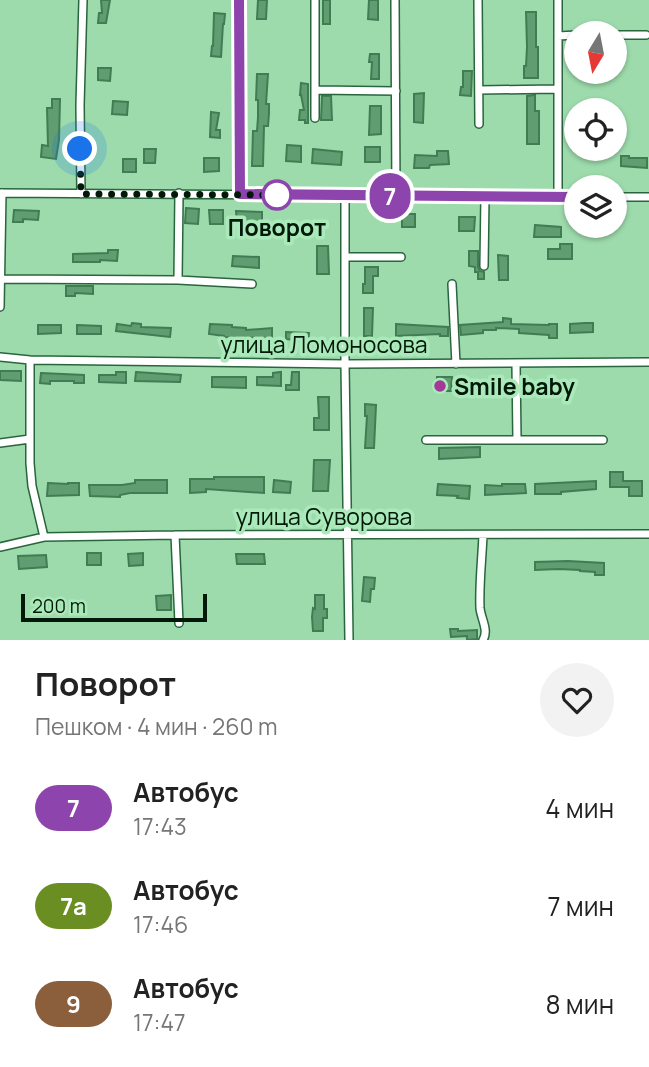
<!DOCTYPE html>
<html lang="ru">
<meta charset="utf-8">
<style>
body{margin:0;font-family:Manrope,sans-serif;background:#f2f2f2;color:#222;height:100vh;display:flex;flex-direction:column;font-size:26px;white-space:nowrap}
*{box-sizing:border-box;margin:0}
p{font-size:23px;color:#767676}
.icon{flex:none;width:38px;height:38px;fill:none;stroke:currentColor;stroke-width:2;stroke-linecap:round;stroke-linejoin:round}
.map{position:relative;height:640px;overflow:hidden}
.drawer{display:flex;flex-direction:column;background:#fff;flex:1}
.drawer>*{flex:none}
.badge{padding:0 14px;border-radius:23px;font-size:24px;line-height:46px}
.needle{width:46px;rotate:190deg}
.fabs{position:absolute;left:564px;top:21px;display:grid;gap:14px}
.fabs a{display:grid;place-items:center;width:63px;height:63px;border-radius:50%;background:#fff;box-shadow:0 2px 5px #0004;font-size:35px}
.scale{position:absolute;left:21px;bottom:18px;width:186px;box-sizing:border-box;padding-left:7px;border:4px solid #021909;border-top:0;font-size:19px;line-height:24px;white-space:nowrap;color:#021909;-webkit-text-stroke:5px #aae9b9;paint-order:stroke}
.you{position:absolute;width:35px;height:35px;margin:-18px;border:5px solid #fff;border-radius:50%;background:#1a73e8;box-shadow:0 0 0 10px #1a73e833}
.map>.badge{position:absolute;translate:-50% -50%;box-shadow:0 0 0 4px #fff}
.round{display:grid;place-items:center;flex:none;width:74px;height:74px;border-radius:37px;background:#f2f2f2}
.summary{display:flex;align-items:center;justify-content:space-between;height:119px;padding:0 35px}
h1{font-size:33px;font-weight:700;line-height:52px}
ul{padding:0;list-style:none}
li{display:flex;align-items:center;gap:21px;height:98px;padding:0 35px}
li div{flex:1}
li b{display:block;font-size:26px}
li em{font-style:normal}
li .badge{min-width:77px;font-weight:700;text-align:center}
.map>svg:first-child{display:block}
.building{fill:#609d71;stroke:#417d52;stroke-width:2}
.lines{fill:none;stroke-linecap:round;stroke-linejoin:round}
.minor-casing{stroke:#29653d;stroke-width:10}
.minor{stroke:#fff;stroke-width:7}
.line-casing{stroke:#fff;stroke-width:16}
.line{stroke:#8e44ad;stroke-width:10}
.walk{stroke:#021909;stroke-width:7;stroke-dasharray:0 12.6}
.stop-dot{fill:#fff;stroke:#8e44ad;stroke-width:3.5}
.poi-dot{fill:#a33999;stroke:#aae9b9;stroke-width:2.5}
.labels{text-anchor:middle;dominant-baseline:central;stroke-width:7;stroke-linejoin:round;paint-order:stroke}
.stop-label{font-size:23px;font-weight:bold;fill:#021909;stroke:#aae9b9}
.street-label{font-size:23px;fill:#021909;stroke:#aae9b9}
.poi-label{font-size:23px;font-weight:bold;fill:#021909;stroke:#aae9b9;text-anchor:start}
</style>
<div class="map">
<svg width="649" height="640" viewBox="0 0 649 640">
<rect width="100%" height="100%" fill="#9ddbac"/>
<path class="building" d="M101,0H110L106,23H98L99,13H102Z
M258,0H267L266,19H257Z
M323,0H330V24H323Z
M369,0H378V20L368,19Z
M526,12H536V47H538V78H524V66H526L527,47Z
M214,13L225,14L224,24H223L221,57L211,56L212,46H213Z
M370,54H379V79H371L372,62H369Z
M98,68H111L110,81L98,80Z
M463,71H472L471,96L460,95L461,87H463Z
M257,74H268L266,104H269V113L268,126H264L263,166H252L253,131H257L258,117V100H256Z
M301,83L308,84V123H305V120H299L300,110H304L301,95H300Z
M424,93L423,123L414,122V94Z
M535,95V111H539V144H527V96Z
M322,96H331L332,120H321Z
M52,99H60L59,140L56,159L41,157L42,145L48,146L47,108H52Z
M113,101L128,102L127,115L112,114Z
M370,106H381V134L369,135Z
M211,112L219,113L216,130H220V138L210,137Z
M287,145L301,146V162L286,161Z
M365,147H380V162H365Z
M144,149H156L155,163H144Z
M313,149L342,152L341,165L312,163Z
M437,151H448L449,164L430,165L429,168H414L415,155L437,156Z
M621,156H629V158H647V168L621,166Z
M204,158H219V171L204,172Z
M123,159H136V172H123Z
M186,208L199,209L198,224L185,223Z
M14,210L39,211L38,220L23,219V222H13Z
M209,210H223V224H210Z
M236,211L262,212V225H251L252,223H237Z
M402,214H415V227H402Z
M459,217H475L474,231H459Z
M535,225L561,227V237H534Z
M560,244H572V259H548V249H560Z
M317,246H328L329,274H317Z
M108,250H118L117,261L100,260V262H73V254L108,253Z
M469,251H478V267L480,271L484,272V279H478V272H475V267L469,266Z
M498,255L508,256V280H499Z
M233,256L259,257V268L232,266Z
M365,267H378V276H373V293H363V284H365Z
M66,286H93V294L75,293V296H66Z
M364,308H373L372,336H364Z
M503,318L511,319V324L549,325V324H557V338H549V335L519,333V329L496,328V330H483V333L461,335L460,325L503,322Z
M132,323L141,324V327L171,328L170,337L116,331L117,324L131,326Z
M585,323H593V332L570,333V324Z
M210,324L232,325V327L246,328V330L272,328V338L224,337V336L209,334Z
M396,324L448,327V336H440V334L396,336Z
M38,325H61V333L38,334Z
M77,325L101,326V334H77Z
M286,332L309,333L308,342L286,339Z
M0,371H21V381L0,380Z
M116,372H126V383L99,382V375H116Z
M136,372L181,375L180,382L135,381Z
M281,372V386L257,385V377H273V373Z
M292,372H299V390H286V385H291Z
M41,373L84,375V383H74V381H50V384L40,383Z
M212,377H246V388L212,387Z
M437,377H452L451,391H436Z
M318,397H329V430H314V418H319Z
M365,404L376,405L374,448H365L367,416H365Z
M480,447V457L439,459V448Z
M314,460H330L328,491H313Z
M610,472H623V481H642V496H629V487H610Z
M214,477H264V493L206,489V492L190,493V479H214Z
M135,480H167V493H130L120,495V497L90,496L89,485H122L135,483Z
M274,480L291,482L290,493L273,492Z
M596,481V489L561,492V494H535V484Z
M48,483L68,484V483H79V495L47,496Z
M438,484L470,486L469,499L457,498L458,496L437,495Z
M502,484H525L526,493L485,495V485L502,486Z
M87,553H101V565H87Z
M143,553V565L129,566L128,554Z
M236,554H264L265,564H237Z
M46,555L47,567L19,569L18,556Z
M568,561L604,563V575H595V572L580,571V570L559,569L535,570V562Z
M364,577L375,578L374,589H371L370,602L362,601Z
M171,595V610H157L156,596Z
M315,595H324V609H327V618H323V631H313L312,617L313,608L315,609Z
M450,629H458V631L477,630V639L467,640V636L451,637Z"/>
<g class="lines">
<g class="minor-casing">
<path id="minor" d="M239,0L240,194
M395,0L396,196
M478,0L479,124
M558,0V197
M614,35H646
M558,36L576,35
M315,90L396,91
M479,90L557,89
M315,118V0
M0,193L576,197
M81,194L80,105L83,0
M345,196V364L349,640
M614,197H649
M345,257H401
M484,266L485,196
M1,279L178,280L252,284
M178,280L179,193
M452,284L456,364
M0,307L2,193
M0,357L30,360L345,364L649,362
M30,360V463L32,486L44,537
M516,364L517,440
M426,440H603
M0,443L30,439
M175,535L179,623
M483,535C482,559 479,584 480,608C481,619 489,630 483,640
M0,547L44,537L175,535L649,534"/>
</g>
<use href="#minor" class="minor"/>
</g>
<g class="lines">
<g class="line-casing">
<path id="line" d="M239,0L240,194L576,197"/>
</g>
<use href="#line" class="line"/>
<path class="walk" d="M80,149L81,194L277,195"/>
</g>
<circle class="stop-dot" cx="277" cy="195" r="14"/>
<circle class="poi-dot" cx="440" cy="386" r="7"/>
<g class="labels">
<g class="stop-label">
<text x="277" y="227">Поворот</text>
</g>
<g class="street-label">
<text x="324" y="344">улица Ломоносова</text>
<text x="324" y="516">улица Суворова</text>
</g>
<g class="poi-label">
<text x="454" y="386">Smile baby</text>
</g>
</g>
</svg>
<div class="fabs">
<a><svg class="needle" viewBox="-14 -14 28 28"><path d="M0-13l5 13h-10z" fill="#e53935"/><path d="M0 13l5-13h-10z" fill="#767676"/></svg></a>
<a><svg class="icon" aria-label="locate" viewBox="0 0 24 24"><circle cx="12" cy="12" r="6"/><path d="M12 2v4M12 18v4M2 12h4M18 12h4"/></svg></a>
<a><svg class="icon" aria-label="layers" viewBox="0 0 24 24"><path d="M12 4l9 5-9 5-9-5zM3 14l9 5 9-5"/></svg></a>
</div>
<div class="scale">200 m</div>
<div class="you" style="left:80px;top:149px"></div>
<b class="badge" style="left:390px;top:196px;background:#8e44ad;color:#fff">7</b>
</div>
<section class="drawer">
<div class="summary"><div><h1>Поворот</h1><p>Пешком · 4 мин · 260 m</p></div><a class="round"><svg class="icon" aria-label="heart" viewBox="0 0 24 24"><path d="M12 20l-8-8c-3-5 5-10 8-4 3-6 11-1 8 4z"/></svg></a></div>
<ul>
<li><span class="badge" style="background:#8e44ad;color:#fff">7</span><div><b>Автобус</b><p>17:43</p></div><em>4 мин</em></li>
<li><span class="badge" style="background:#6b8e23;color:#fff">7а</span><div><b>Автобус</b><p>17:46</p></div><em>7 мин</em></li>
<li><span class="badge" style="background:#8b5e3c;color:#fff">9</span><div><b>Автобус</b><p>17:47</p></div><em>8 мин</em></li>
</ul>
</section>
